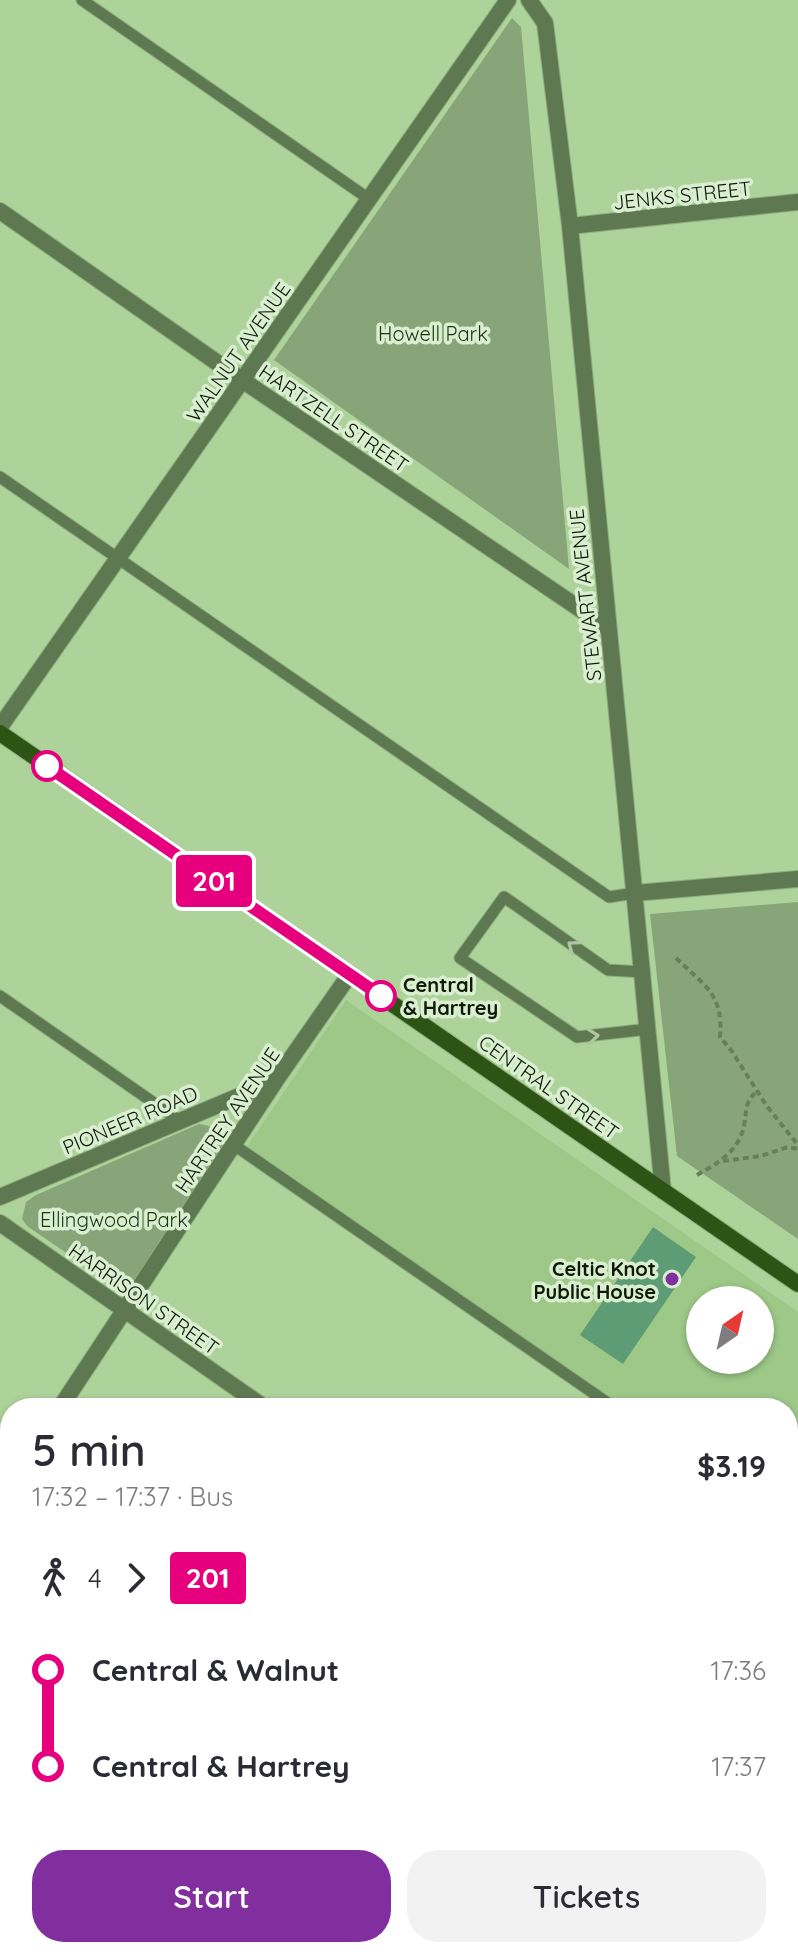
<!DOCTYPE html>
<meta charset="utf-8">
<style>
body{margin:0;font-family:Quicksand,sans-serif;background:#f2f2f3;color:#2b2b33;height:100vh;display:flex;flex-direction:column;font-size:30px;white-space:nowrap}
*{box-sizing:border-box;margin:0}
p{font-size:26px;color:#7c7c81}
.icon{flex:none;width:44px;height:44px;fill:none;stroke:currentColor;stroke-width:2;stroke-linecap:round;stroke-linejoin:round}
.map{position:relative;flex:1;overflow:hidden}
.details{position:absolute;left:0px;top:1398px;width:798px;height:560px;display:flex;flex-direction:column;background:#fff;border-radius:32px 32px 0 0;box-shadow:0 2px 6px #0004}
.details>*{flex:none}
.badge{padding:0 16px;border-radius:6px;font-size:28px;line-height:52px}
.needle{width:52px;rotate:34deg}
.buttons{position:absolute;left:686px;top:1286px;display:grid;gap:16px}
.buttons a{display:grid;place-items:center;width:88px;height:88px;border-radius:50%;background:#fff;box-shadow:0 2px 6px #0004;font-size:40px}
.map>.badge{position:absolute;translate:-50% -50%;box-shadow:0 0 0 4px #fff}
.legs{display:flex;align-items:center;gap:12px;height:88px;padding:0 32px;font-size:26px}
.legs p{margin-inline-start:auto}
.summary{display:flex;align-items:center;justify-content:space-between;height:136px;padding:0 32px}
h1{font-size:44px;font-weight:600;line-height:60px}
.primary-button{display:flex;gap:16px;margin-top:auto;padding:16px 32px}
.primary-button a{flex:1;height:92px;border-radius:32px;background:#812e9e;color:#fff;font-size:32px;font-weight:600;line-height:92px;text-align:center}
.primary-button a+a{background:#f2f2f3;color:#2b2b33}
ul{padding:0 32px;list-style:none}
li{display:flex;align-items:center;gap:28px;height:96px;font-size:30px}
li i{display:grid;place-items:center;width:12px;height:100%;margin:0 10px;background:currentColor}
li i::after{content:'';width:20px;height:20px;margin:-10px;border:6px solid;border-radius:50%;background:#fff}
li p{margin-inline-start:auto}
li:first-child i{background:linear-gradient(#0000 50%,currentColor 0)}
li:last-child i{background:linear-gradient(currentColor 50%,#0000 0)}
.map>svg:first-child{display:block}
.built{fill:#9dc888;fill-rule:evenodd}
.green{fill:#87a579}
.building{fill:#5e9c75}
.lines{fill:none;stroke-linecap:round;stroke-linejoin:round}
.service-casing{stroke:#8dae7c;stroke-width:13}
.minor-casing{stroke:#8dae7c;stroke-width:18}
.secondary-casing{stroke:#8dae7c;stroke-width:18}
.path{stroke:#668158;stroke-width:4;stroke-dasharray:6 4;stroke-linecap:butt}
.service{stroke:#5e7951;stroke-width:11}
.minor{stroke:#5e7951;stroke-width:16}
.secondary{stroke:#2d5315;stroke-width:16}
.oneway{stroke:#afc5a4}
.line-1-casing{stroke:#fff;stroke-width:18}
.line-1{stroke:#e6007e;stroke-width:12}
.stop-1-dot{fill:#fff;stroke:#e6007e;stroke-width:4}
.poi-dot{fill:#812e9e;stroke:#daeed1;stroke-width:3}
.labels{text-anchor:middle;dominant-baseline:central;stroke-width:7;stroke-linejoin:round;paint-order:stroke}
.street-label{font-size:20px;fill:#0d1b06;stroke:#daeed1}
.park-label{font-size:20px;fill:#1d360f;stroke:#daeed1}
.stop-label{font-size:20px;font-weight:bold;fill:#0d1b06;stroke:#daeed1;text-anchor:start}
.poi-label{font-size:20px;font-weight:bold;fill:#0d1b06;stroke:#daeed1;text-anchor:end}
</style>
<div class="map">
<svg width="798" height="1958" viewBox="0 0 798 1958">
<rect width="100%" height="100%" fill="#add39a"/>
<path class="built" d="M346,1000L798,1312V1529L788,1523V1408H622L246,1148ZM700,1300H760V1360H700Z"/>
<path class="green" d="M512,18L521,27L569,569L274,360Z
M798,902V1239L677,1156L650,914Z
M199,1124C214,1125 226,1135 221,1150L133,1286L122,1291L116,1287L27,1226L22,1219L26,1202L36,1195Z"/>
<path class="building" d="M653,1227L696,1257L623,1364L580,1335Z"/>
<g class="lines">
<g class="service-casing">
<path id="service" d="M82,0L369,199
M0,477L609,897L635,893
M643,972L608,970L504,897L460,958L577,1037L649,1029
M0,996L180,1121
M234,1145L615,1408
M788,1527L798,1534
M677,1948L692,1958"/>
</g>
<g class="minor-casing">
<path id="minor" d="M529,0L545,23L570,226L663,1191
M0,211L242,380L608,628
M570,226L798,202
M0,727L508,0
M635,893L798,879
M0,1197L275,1081
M0,1223L265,1408
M60,1408L276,1080L350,974
M0,1498L10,1483
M0,1758L10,1765
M788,1776L798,1783
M275,1948L289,1958"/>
</g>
<g class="secondary-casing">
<path id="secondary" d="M0,733L798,1284"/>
</g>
<path class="path" d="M676,958C703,985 724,993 720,1037L731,1050L766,1105L798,1145
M723,1161L761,1156L788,1147L798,1149
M697,1175C717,1164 739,1151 744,1126C747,1111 744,1103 757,1091"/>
<use href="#service" class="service"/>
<use href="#minor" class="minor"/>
<use href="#secondary" class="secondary"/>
</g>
<defs><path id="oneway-chevron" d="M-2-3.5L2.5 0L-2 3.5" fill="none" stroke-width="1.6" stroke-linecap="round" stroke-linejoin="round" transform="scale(2)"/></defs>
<g class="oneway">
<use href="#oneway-chevron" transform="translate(573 946) rotate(-145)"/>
<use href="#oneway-chevron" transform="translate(593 1036) rotate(-6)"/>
</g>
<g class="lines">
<g class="line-1-casing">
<path id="line-1" d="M47,766L381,996"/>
</g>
<use href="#line-1" class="line-1"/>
</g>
<g class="stop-1-dot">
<circle cx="47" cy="766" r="14"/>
<circle cx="381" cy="996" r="14"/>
</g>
<circle class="poi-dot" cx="672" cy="1279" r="8"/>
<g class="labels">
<g class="street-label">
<text transform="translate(682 195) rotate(-6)">JENKS STREET</text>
<text transform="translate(238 352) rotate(-55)">WALNUT AVENUE</text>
<text transform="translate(334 418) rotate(34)">HARTZELL STREET</text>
<text transform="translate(585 595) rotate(-96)">STEWART AVENUE</text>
<text transform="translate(549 1087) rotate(35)">CENTRAL STREET</text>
<text transform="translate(130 1120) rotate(-23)">PIONEER ROAD</text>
<text transform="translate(227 1120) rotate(-56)">HARTREY AVENUE</text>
<text transform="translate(144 1299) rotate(35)">HARRISON STREET</text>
</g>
<g class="park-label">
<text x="433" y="333">Howell Park</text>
<text x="114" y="1219">Ellingwood Park</text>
</g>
<g class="stop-label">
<text x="403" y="984">Central<tspan x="403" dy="23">&amp; Hartrey</tspan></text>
</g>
<g class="poi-label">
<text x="656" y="1268">Celtic Knot<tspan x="656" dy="23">Public House</tspan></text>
</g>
</g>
</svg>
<div class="buttons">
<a><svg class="needle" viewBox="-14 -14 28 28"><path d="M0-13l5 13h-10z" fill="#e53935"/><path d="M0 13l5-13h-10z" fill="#7c7c81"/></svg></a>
</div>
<b class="badge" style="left:214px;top:881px;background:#e6007e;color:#fff">201</b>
<section class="details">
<div class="summary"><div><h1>5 min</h1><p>17:32 – 17:37 · Bus</p></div><b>$3.19</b></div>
<div class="legs"><svg class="icon" aria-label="walk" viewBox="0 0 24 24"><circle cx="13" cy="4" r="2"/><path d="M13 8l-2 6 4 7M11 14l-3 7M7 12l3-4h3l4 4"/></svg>4<svg class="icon" aria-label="forward" viewBox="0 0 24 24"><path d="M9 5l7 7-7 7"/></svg><b class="badge" style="background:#e6007e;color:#fff">201</b></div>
<ul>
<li><i style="color:#e6007e"></i><b>Central &amp; Walnut</b><p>17:36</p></li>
<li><i style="color:#e6007e"></i><b>Central &amp; Hartrey</b><p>17:37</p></li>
</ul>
<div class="primary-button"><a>Start</a><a>Tickets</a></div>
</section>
</div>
